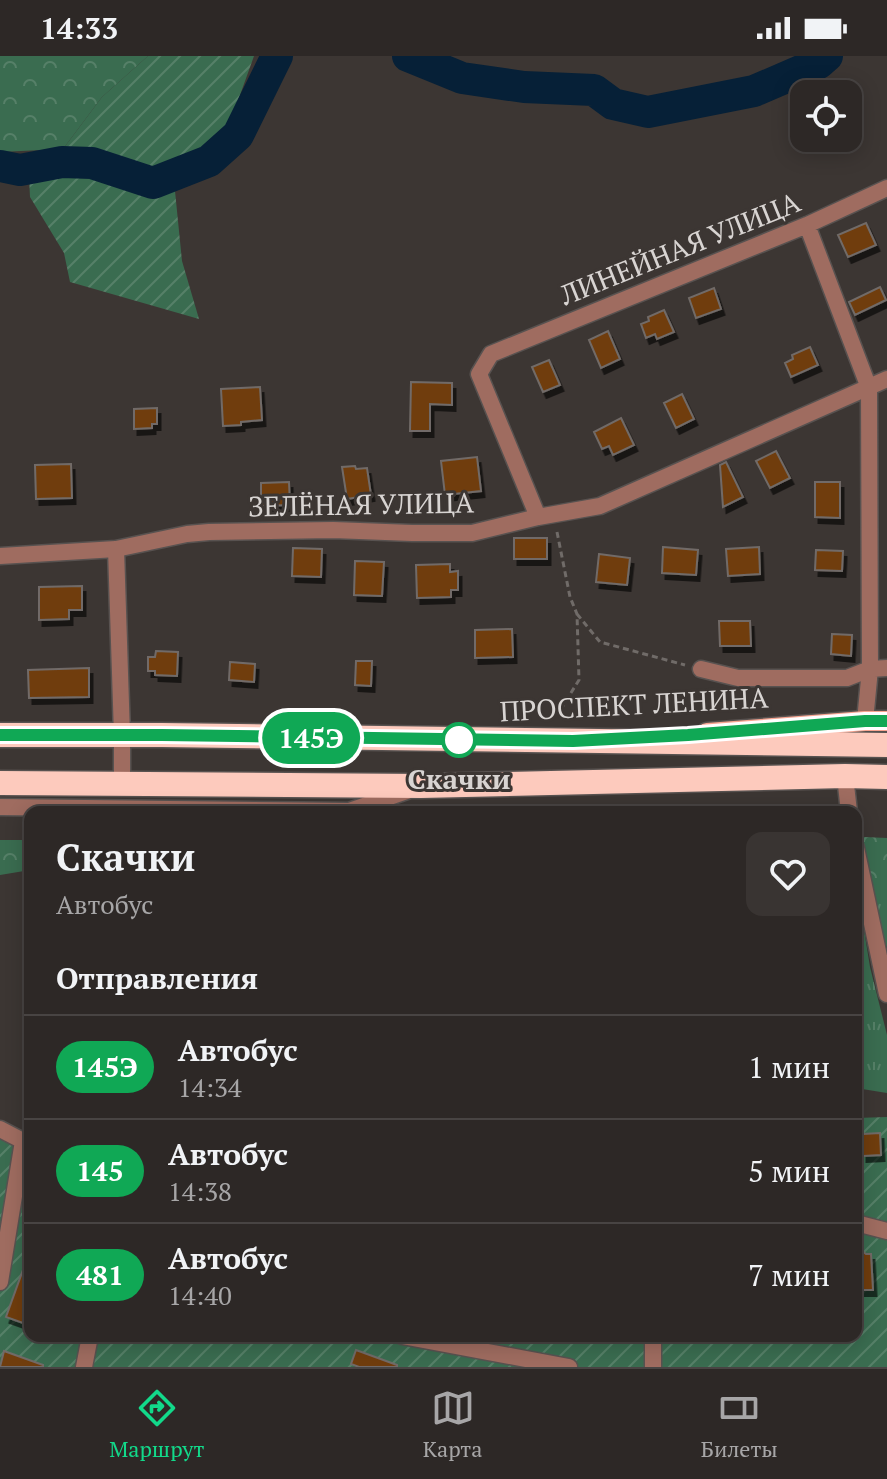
<!DOCTYPE html>
<html lang="ru">
<meta charset="utf-8">
<style>
body{margin:0;font-family:"PT Serif",serif;background:#393432;color:#f1f3f6;height:100vh;display:flex;flex-direction:column;font-size:30px;white-space:nowrap}
*{box-sizing:border-box;margin:0}
p{font-size:26px;color:#a7a6a7}
.icon{flex:none;width:44px;height:44px;fill:none;stroke:currentColor;stroke-width:2;stroke-linecap:round;stroke-linejoin:round}
.map{position:relative;flex:1;overflow:hidden}
.drawer{position:absolute;left:24px;top:750px;width:838px;height:536px;display:flex;flex-direction:column;background:#2d2826;border-radius:16px;box-shadow:0 4px 20px #0003,0 0 0 2px #484443}
.drawer>*{flex:none}
.badge{padding:0 16px;border-radius:26px;font-size:28px;line-height:52px}
.controls{position:absolute;left:790px;top:24px;display:grid;gap:16px}
.controls a{display:grid;place-items:center;width:72px;height:72px;border-radius:16px;background:#2d2826;box-shadow:0 4px 20px #0003,0 0 0 2px #484443;font-size:40px}
.map>.badge{position:absolute;translate:-50% -50%;box-shadow:0 0 0 4px #fff}
h2{padding:0 32px;font-size:30px;line-height:72px}
.round{display:grid;place-items:center;flex:none;width:84px;height:84px;border-radius:16px;background:#393432}
.overview{display:flex;align-items:center;justify-content:space-between;height:136px;padding:0 32px}
h1{font-size:38px;font-weight:700;line-height:60px}
ul{padding:0;list-style:none}
li{display:flex;align-items:center;gap:24px;height:104px;padding:0 32px;border-top:2px solid #484443}
li div{flex:1}
li b{display:block;font-size:30px}
li em{font-style:normal}
li .badge{min-width:88px;font-weight:700;text-align:center}
.status{display:flex;justify-content:space-between;align-items:center;height:56px;padding:0 40px;background:#2d2826;direction:ltr}
.status svg{height:22px;fill:currentColor}
.tabs{display:flex;justify-content:space-around;align-items:center;height:112px;border-top:2px solid #484443;background:#2d2826;font-size:22px;color:#a7a6a7}
.tabs a{display:grid;justify-items:center;gap:4px}
.tabs .selected{color:#12d98a}
.map>svg:first-child{display:block}
.grass{fill:url(#grass-tufts)}
.forest{fill:url(#forest-crowns)}
.garden{fill:url(#garden-furrows)}
.lines{fill:none;stroke-linecap:round;stroke-linejoin:round}
.river{stroke:#062037;stroke-width:32}
.building{fill:#703d0d;stroke:#716b67;stroke-width:2;filter:url(#shadow)}
.street-casing{stroke:#585250;stroke-width:19}
.primary-casing{stroke:#585250;stroke-width:23}
.highway-casing{stroke:#585250;stroke-width:27}
.path{stroke:#706b68;stroke-width:3;stroke-dasharray:6 4;stroke-linecap:butt}
.street{stroke:#9f6c60;stroke-width:16}
.primary{stroke:#f8a591;stroke-width:20}
.highway{stroke:#fdcabd;stroke-width:24}
.line-casing{stroke:#fff;stroke-width:18}
.line{stroke:#10a855;stroke-width:12}
.stop-dot{fill:#fff;stroke:#10a855;stroke-width:4}
.labels{text-anchor:middle;dominant-baseline:central;stroke-width:6;stroke-linejoin:round;paint-order:stroke}
.street-label{font-size:28px;fill:#d8d4d2;stroke:#3c3633}
.stop-label{font-size:28px;font-weight:bold;fill:#d8d4d2;stroke:#3c3633}
</style>
<div class="status"><b>14:33</b><svg viewBox="0 0 49 12"><path d="M0 12V9h3v3zM5 12V6h3v6zM10 12V3h3v9zM15 12V0h3v12zM26 1h20v11H26zM47 4h2v5h-2z"/></svg></div>
<div class="map">
<svg width="887" height="1311" viewBox="0 0 887 1311">
<defs>
<pattern id="grass-tufts" width="24" height="20" patternUnits="userSpaceOnUse" patternTransform="scale(2)"><rect width="24" height="20" fill="#3a6c50"/><path d="M3 7l-1-3M5 7V3M7 7l1-3M15 17l-1-3M17 17v-4M19 17l1-3" fill="none" stroke="#568068"/></pattern>
<pattern id="forest-crowns" width="20" height="18" patternUnits="userSpaceOnUse" patternTransform="scale(2)"><rect width="20" height="18" fill="#3a6c50"/><path d="M2 6a3 3 0 1 1 6 0M12 15a3 3 0 1 1 6 0" fill="none" stroke="#568068"/></pattern>
<pattern id="garden-furrows" width="10" height="10" patternUnits="userSpaceOnUse" patternTransform="scale(2)"><rect width="10" height="10" fill="#3a6c50"/><path d="M-1 1l2-2M0 10L10 0M9 11l2-2" fill="none" stroke="#568068"/></pattern>
<filter id="shadow"><feDropShadow dx="3.5" dy="6" stdDeviation="0" flood-color="#0009"/></filter>
</defs>
<rect width="100%" height="100%" fill="#3c3633"/>
<path class="grass" d="M872,828H887V892L879,869Z
M856,843L861,855L870,911L887,979V1037L856,1032Z"/>
<path class="forest" d="M0,0H148L102,41L63,93L0,96Z
M864,781L887,782V828H872L863,807Z
M0,784H30V814L0,819Z"/>
<path class="garden" d="M148,0H254L230,67L213,90L149,112L117,101L89,95L63,93L102,41Z
M67,111L96,115L151,133L175,135L182,205L199,263L70,226L64,197L30,141L29,121Z
M887,1061V1311H0V1067L24,1103L30,1106V1280H856V1062Z"/>
<g class="lines">
<path class="river" d="M408,0L462,22L524,31L594,34L613,48L648,56L754,35L819,7L827,0
M0,110L20,114L62,106L92,107L153,127L209,105L238,79L277,0"/>
</g>
<path class="building" d="M866,167L876,189L848,201L838,179Z
M880,231L886,244L855,259L849,246Z
M714,232L721,253L696,262L689,242Z
M664,254L674,276L657,283L655,278L646,282L641,268L649,265L648,261Z
M608,275L620,303L601,312L589,284Z
M810,291L818,309L791,321L785,307L793,303L792,299Z
M549,304L560,329L543,336L532,311Z
M411,326L452,327V349L430,348V375H410Z
M260,331L262,364L241,366V369L223,370L221,333Z
M682,338L694,363L676,372L664,347Z
M157,352V368H152V372L134,373V353Z
M621,362L634,389L613,399L609,390L602,393L594,376Z
M776,395L790,422L770,432L756,405Z
M477,401L481,435L445,439L441,405Z
M726,406L743,441L723,451L720,409Z
M71,408L72,442L36,443L35,409Z
M355,410L356,413L367,412L371,439L347,443L342,411Z
M289,426L290,449L261,450V427Z
M815,426H840V462L815,461Z
M514,482H547V503H514Z
M663,491L698,494L696,519L662,517Z
M759,491L760,518L728,520L726,493Z
M293,492L322,493L321,521L292,520Z
M816,494L843,495L842,515L815,514Z
M599,498L630,502L627,529L596,526Z
M355,505L384,506L382,540L354,539Z
M450,508V516L458,515V534H451V541L417,542L416,509Z
M82,530V554H69V563L39,564V531Z
M719,565H750L751,590H720Z
M512,573L513,601L475,602V574Z
M832,578L852,579L851,600L831,598Z
M156,595L178,596L177,620L155,619V615H148V601H155Z
M356,605H372L371,630L355,629Z
M230,606L255,608L254,626L229,624Z
M89,612V641L29,642L28,614Z
M880,1077L881,1099L863,1100V1078Z
M856,1190L866,1198H871L873,1234H856Z
M28,1200H30V1247L23,1267L6,1261Z
M356,1294L397,1309V1311H359L351,1308Z
M4,1295L43,1309V1311H0Z"/>
<g class="lines">
<g class="street-casing">
<path id="street" d="M807,169L869,332L870,613L865,665
M538,461L479,318L491,298L807,169L887,132
M116,493L122,679V728
M0,500L116,493L187,478L209,476L333,474L412,477H472L538,461L600,450L887,323
M701,613L738,622H847L870,613L887,612
M845,720L849,756
M0,751L349,755L407,735
M856,792L887,938
M0,1073L23,1085L0,1226
M856,1167L887,1175
M402,1280L569,1311
M84,1311L90,1280
M653,1311V1280"/>
</g>
<g class="primary-casing">
<path id="primary" d="M707,677L865,665H887"/>
</g>
<g class="highway-casing">
<path id="highway" d="M0,679H162L887,689
M0,727L421,730L845,720L887,721"/>
</g>
<path class="path" d="M557,476L570,541L577,558L579,624L559,656
M577,558L600,586L685,609"/>
<use href="#street" class="street"/>
<use href="#primary" class="primary"/>
<use href="#highway" class="highway"/>
</g>
<g class="lines">
<g class="line-casing">
<path id="line" d="M0,679H162L573,685L688,679L865,665H887"/>
</g>
<use href="#line" class="line"/>
</g>
<circle class="stop-dot" cx="459" cy="684" r="16"/>
<g class="labels">
<g class="street-label">
<text transform="translate(680 192) rotate(-22)">ЛИНЕЙНАЯ УЛИЦА</text>
<text transform="translate(361 448) rotate(-1)">ЗЕЛЁНАЯ УЛИЦА</text>
<text transform="translate(634 648) rotate(-3)">ПРОСПЕКТ ЛЕНИНА</text>
</g>
<g class="stop-label">
<text x="459" y="722">Скачки</text>
</g>
</g>
</svg>
<div class="controls">
<a><svg class="icon" aria-label="locate" viewBox="0 0 24 24"><circle cx="12" cy="12" r="6"/><path d="M12 2v4M12 18v4M2 12h4M18 12h4"/></svg></a>
</div>
<b class="badge" style="left:311px;top:682px;background:#10a855;color:#fff">145Э</b>
<section class="drawer">
<div class="overview"><div><h1>Скачки</h1><p>Автобус</p></div><a class="round"><svg class="icon" aria-label="heart" viewBox="0 0 24 24"><path d="M12 20l-8-8c-3-5 5-10 8-4 3-6 11-1 8 4z"/></svg></a></div>
<h2>Отправления</h2>
<ul>
<li><span class="badge" style="background:#10a855;color:#fff">145Э</span><div><b>Автобус</b><p>14:34</p></div><em>1 мин</em></li>
<li><span class="badge" style="background:#10a855;color:#fff">145</span><div><b>Автобус</b><p>14:38</p></div><em>5 мин</em></li>
<li><span class="badge" style="background:#10a855;color:#fff">481</span><div><b>Автобус</b><p>14:40</p></div><em>7 мин</em></li>
</ul>
</section>
</div>
<nav class="tabs">
<a class="selected"><svg class="icon" aria-label="directions" viewBox="0 0 24 24"><path d="M12 3l9 9-9 9-9-9zM9 14v-3h6M13 9l2 2-2 2"/></svg>Маршрут</a>
<a><svg class="icon" aria-label="map" viewBox="0 0 24 24"><path d="M3 6l6-2 6 2 6-2v14l-6 2-6-2-6 2zM9 4v14M15 6v14"/></svg>Карта</a>
<a><svg class="icon" aria-label="tickets" viewBox="0 0 24 24"><path d="M3 7h18v10H3zM15 7v10"/></svg>Билеты</a>
</nav>
